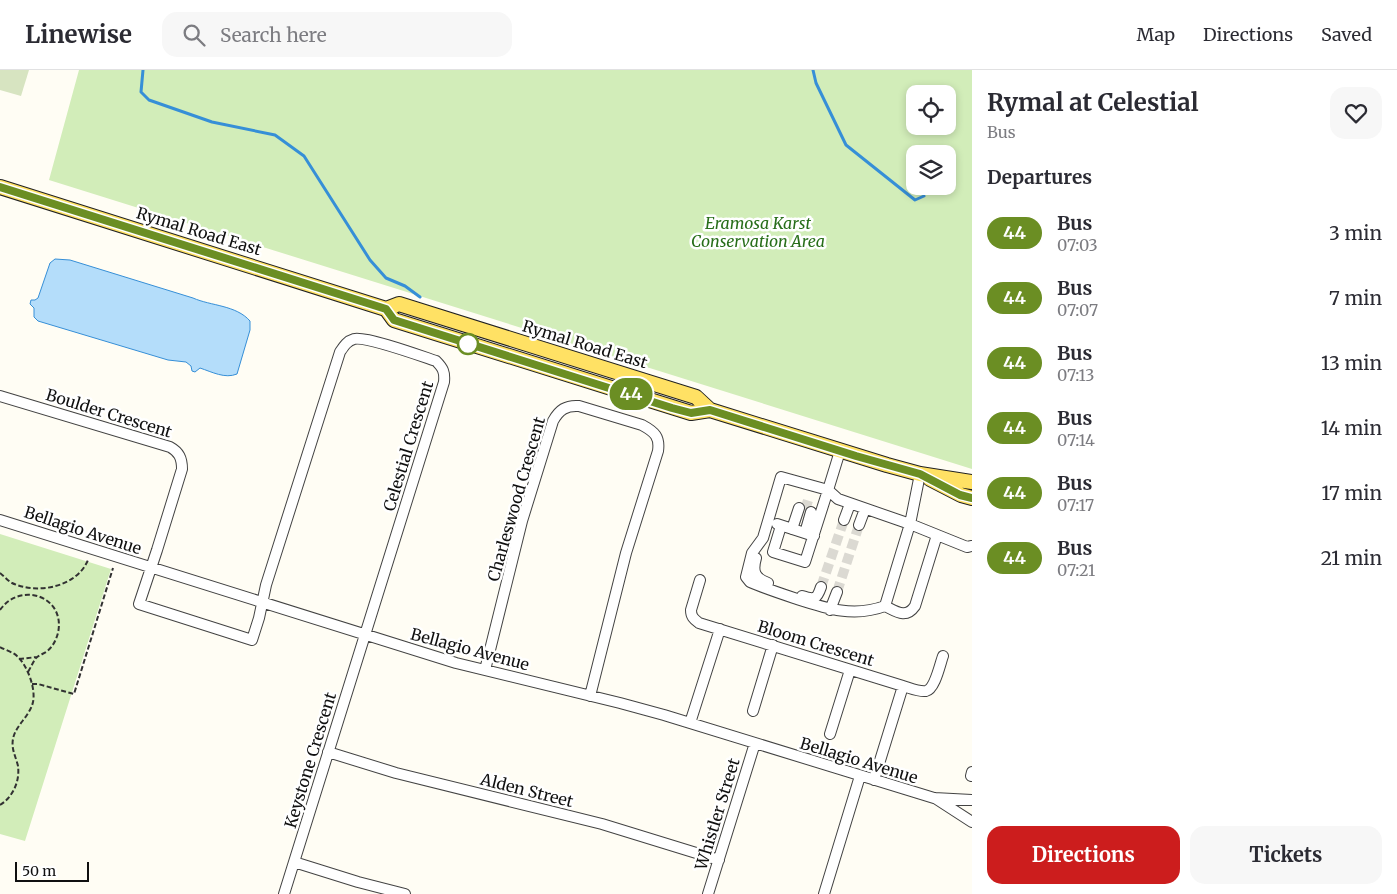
<!DOCTYPE html>
<style>
body{margin:0;font-family:Merriweather,serif;background:#f7f7f7;color:#2b2b33;height:100vh;display:flex;flex-direction:column;font-size:19px;white-space:nowrap}
*{box-sizing:border-box;margin:0}
p{font-size:16px;color:#7c7c81}
.icon{flex:none;width:28px;height:28px;fill:none;stroke:currentColor;stroke-width:2;stroke-linecap:round;stroke-linejoin:round}
.map{position:relative;flex:1;overflow:hidden}
.sheet{display:flex;flex-direction:column;background:#fff;width:425px}
.sheet>*{flex:none}
.badge{padding:0 10px;border-radius:16px;font-size:18px;line-height:32px}
.buttons{position:absolute;left:906px;top:15px;display:grid;gap:10px}
.buttons a{display:grid;place-items:center;width:50px;height:50px;border-radius:10px;background:#fff;box-shadow:0 2px 8px #0003;font-size:25px}
.scale{position:absolute;left:15px;bottom:12px;width:74px;box-sizing:border-box;padding-left:5px;border:2px solid #101010;border-top:0;font-size:14px;line-height:18px;white-space:nowrap;color:#101010;-webkit-text-stroke:4px #fff;paint-order:stroke}
.map>.badge{position:absolute;translate:-50% -50%;box-shadow:0 0 0 2px #fff}
h2{padding:0 15px;font-size:19px;line-height:45px}
.round{display:grid;place-items:center;flex:none;width:52px;height:52px;border-radius:15px;background:#f7f7f7}
.head{display:flex;align-items:center;justify-content:space-between;height:85px;padding:0 15px}
h1{font-size:24px;font-weight:700;line-height:38px}
.action{display:flex;gap:10px;margin-top:auto;padding:10px 15px}
.action a{flex:1;height:58px;border-radius:15px;background:#cc1d1d;color:#fff;font-size:20px;font-weight:700;line-height:58px;text-align:center}
.action a+a{background:#f7f7f7;color:#2b2b33}
ul{padding:0;list-style:none}
li{display:flex;align-items:center;gap:15px;height:65px;padding:0 15px}
li div{flex:1}
li b{display:block;font-size:19px}
li em{font-style:normal}
li .badge{min-width:55px;font-weight:700;text-align:center}
header{display:flex;align-items:center;gap:30px;box-sizing:border-box;height:70px;padding:0 25px;background:#fff;border-bottom:1px solid #e1e1e2}
header strong{font-size:24px}
nav{display:flex;gap:28px;margin-inline-start:auto;font-size:18px}
.search{width:350px;height:45px;background:#f7f7f7;display:flex;align-items:center;gap:12px;box-sizing:border-box;padding:0 18px;border-radius:15px;color:#7c7c81;font-size:19px}
main{display:flex;flex:1;min-height:0}
.map>svg:first-child{display:block}
.green{fill:#d2edb9;fill-rule:evenodd}
.cemetery{fill:#d7e4c1}
.water{fill:#b4ddfa;stroke:#368fd7}
.lines{fill:none;stroke-linecap:round;stroke-linejoin:round}
.stream{stroke:#368fd7;stroke-width:3}
.minor-tunnel{stroke:#dbd9d2;stroke-width:10;stroke-dasharray:10 5;stroke-linecap:butt}
.minor-casing{stroke:#434343;stroke-width:12}
.major-casing{stroke:#212121;stroke-width:16}
.path{stroke:#323232;stroke-width:2;stroke-dasharray:5 2.5;stroke-linecap:butt}
.minor{stroke:#fff;stroke-width:10}
.major{stroke:#ffe164;stroke-width:14}
.line-casing{stroke:#fff;stroke-width:11}
.line{stroke:#6b8e23;stroke-width:8}
.stop-dot{fill:#fff;stroke:#6b8e23;stroke-width:2.5}
.labels{text-anchor:middle;dominant-baseline:central;stroke-width:5;stroke-linejoin:round;paint-order:stroke}
.park-label{font-size:16px;font-style:italic;fill:#286e1a;stroke:#fff}
.street-label{font-size:16px;fill:#101010;stroke:#fff}
</style>
<header>
<strong>Linewise</strong>
<div class="search"><svg class="icon" aria-label="search" viewBox="0 0 24 24"><circle cx="10" cy="10" r="6"/><path d="M15 15l6 6"/></svg>Search here</div>
<nav><a>Map</a><a>Directions</a><a>Saved</a></nav>
</header>
<main>
<div class="map">
<svg width="972" height="824" viewBox="0 0 972 824">
<rect width="100%" height="100%" fill="#fffdf4"/>
<path class="green" d="M79,0H972V399L49,110ZM915,24H948V56H915ZM915,84H948V116H915Z
M0,464L111,499L25,771L0,764Z"/>
<path class="cemetery" d="M0,0H29L21,26L0,20Z"/>
<path class="water" d="M55,189L70,190L193,228C211,236 236,235 250,251V260L237,304C225,309 212,302 200,298L195,302L192,301L191,296L186,292L168,290L38,251L34,247V238L30,234L31,230H35L38,228L50,193Z"/>
<g class="lines">
<path class="stream" d="M143,0L141,22L149,30L212,52L275,65L304,86L370,190L386,208L405,216L420,227
M813,0L816,13L846,75L915,130L924,126"/>
<path class="minor-tunnel" d="M805,440L809,427
M821,517L844,450
M837,522L859,455"/>
<g class="minor-casing">
<path id="minor" d="M0,326L170,377C179,382 182,388 182,399L157,480L139,534L252,570L259,548L266,515L340,282C344,276 347,271 354,269C366,266 421,286 436,291C443,298 445,302 444,312L284,824
M840,381L828,420L838,429L910,454L920,404
M0,450L456,593L620,633L664,645L934,728L972,730
M844,450L850,434
M777,454L814,466
M859,455L865,439
M781,456L773,482L805,492L828,420L781,407L763,468L752,483L746,507L750,512C764,518 779,523 794,528C825,538 853,548 885,536C897,542 906,549 915,536L937,465
M792,459L799,438
M805,463L811,442
M756,488C752,502 755,508 768,513
M700,510L691,540C691,547 694,549 699,553L903,616L874,710
M802,526C815,530 817,529 821,517
M885,536L910,454L967,477L972,476
M830,540L837,522
M485,600L522,451L553,351C559,340 566,335 579,336L642,355C655,362 660,367 658,381L626,483L590,626
M903,616C910,618 919,622 926,621C935,619 940,594 943,586
M753,641L773,575
M690,653L720,559
M830,664L850,600
M328,682L396,703L602,754L719,790
M971,706L972,702
M935,728L972,752
M294,792L358,812L405,824
M708,824L755,673
M824,824L860,706"/>
</g>
<g class="major-casing">
<path id="major" d="M0,117L386,239L399,234L696,327L710,340
M386,239L394,250L691,343L710,340L887,395L920,404L972,412
M930,409L961,425L972,428"/>
</g>
<path class="path" d="M0,503C4,506 8,511 12,513C37,525 77,517 88,490
M0,540C20,511 66,526 58,563C56,570 53,577 46,582C43,584 39,585 36,588C33,592 31,597 28,602
M0,577C5,580 13,582 17,586C27,595 36,618 33,632C30,646 15,656 13,669C11,679 16,687 18,696C20,711 13,727 0,735
M19,589L37,587
M32,614H38L74,624L113,498"/>
<use href="#minor" class="minor"/>
<use href="#major" class="major"/>
</g>
<g class="lines">
<g class="line-casing">
<path id="line" d="M0,117L386,239L394,250L672,338L691,343L710,340L856,386L920,404L960,425L972,428"/>
</g>
<use href="#line" class="line"/>
</g>
<circle class="stop-dot" cx="468" cy="274" r="10"/>
<g class="labels">
<g class="park-label">
<text x="758" y="153">Eramosa Karst<tspan x="758" dy="18">Conservation Area</tspan></text>
</g>
<g class="street-label">
<text transform="translate(199 161) rotate(17)">Rymal Road East</text>
<text transform="translate(585 274) rotate(17)">Rymal Road East</text>
<text transform="translate(109 343) rotate(17)">Boulder Crescent</text>
<text transform="translate(408 376) rotate(-73)">Celestial Crescent</text>
<text transform="translate(516 429) rotate(-74)">Charleswood Crescent</text>
<text transform="translate(83 460) rotate(18)">Bellagio Avenue</text>
<text transform="translate(816 573) rotate(17)">Bloom Crescent</text>
<text transform="translate(470 579) rotate(15)">Bellagio Avenue</text>
<text transform="translate(310 690) rotate(-73)">Keystone Crescent</text>
<text transform="translate(859 690) rotate(17)">Bellagio Avenue</text>
<text transform="translate(527 720) rotate(14)">Alden Street</text>
<text transform="translate(717 744) rotate(-73)">Whistler Street</text>
</g>
</g>
</svg>
<div class="buttons">
<a><svg class="icon" aria-label="locate" viewBox="0 0 24 24"><circle cx="12" cy="12" r="6"/><path d="M12 2v4M12 18v4M2 12h4M18 12h4"/></svg></a>
<a><svg class="icon" aria-label="layers" viewBox="0 0 24 24"><path d="M12 4l9 5-9 5-9-5zM3 14l9 5 9-5"/></svg></a>
</div>
<div class="scale">50 m</div>
<b class="badge" style="left:631px;top:324px;background:#6b8e23;color:#fff">44</b>
</div>
<section class="sheet">
<div class="head"><div><h1>Rymal at Celestial</h1><p>Bus</p></div><a class="round"><svg class="icon" aria-label="heart" viewBox="0 0 24 24"><path d="M12 20l-8-8c-3-5 5-10 8-4 3-6 11-1 8 4z"/></svg></a></div>
<h2>Departures</h2>
<ul>
<li><span class="badge" style="background:#6b8e23;color:#fff">44</span><div><b>Bus</b><p>07:03</p></div><em>3 min</em></li>
<li><span class="badge" style="background:#6b8e23;color:#fff">44</span><div><b>Bus</b><p>07:07</p></div><em>7 min</em></li>
<li><span class="badge" style="background:#6b8e23;color:#fff">44</span><div><b>Bus</b><p>07:13</p></div><em>13 min</em></li>
<li><span class="badge" style="background:#6b8e23;color:#fff">44</span><div><b>Bus</b><p>07:14</p></div><em>14 min</em></li>
<li><span class="badge" style="background:#6b8e23;color:#fff">44</span><div><b>Bus</b><p>07:17</p></div><em>17 min</em></li>
<li><span class="badge" style="background:#6b8e23;color:#fff">44</span><div><b>Bus</b><p>07:21</p></div><em>21 min</em></li>
</ul>
<div class="action"><a>Directions</a><a>Tickets</a></div>
</section>
</main>
